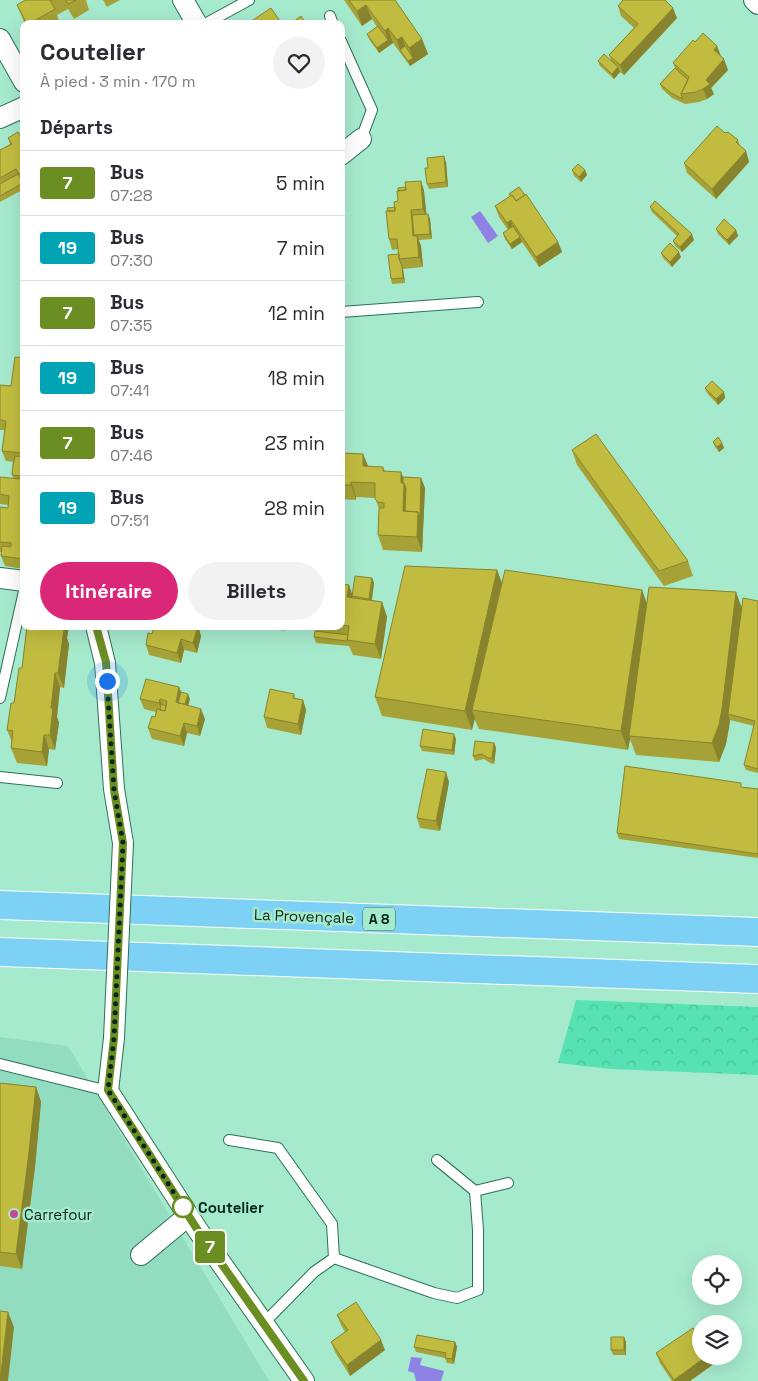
<!DOCTYPE html>
<html lang="fr">
<meta charset="utf-8">
<style>
body{margin:0;font-family:"Space Grotesk",sans-serif;background:#f2f2f3;color:#2b2b33;height:100vh;display:flex;flex-direction:column;font-size:19px;white-space:nowrap}
*{box-sizing:border-box;margin:0}
p{font-size:16px;color:#7c7c81}
.icon{flex:none;width:28px;height:28px;fill:none;stroke:currentColor;stroke-width:2;stroke-linecap:round;stroke-linejoin:round}
.map{position:relative;flex:1;overflow:hidden}
.sheet{position:absolute;left:20px;top:20px;width:325px;height:610px;display:flex;flex-direction:column;background:#fff;border-radius:10px;box-shadow:0 5px 20px #0002}
.sheet>*{flex:none}
.badge{padding:0 10px;border-radius:4px;font-size:18px;line-height:32px}
.controls{position:absolute;left:692px;top:1255px;display:grid;gap:10px}
.controls a{display:grid;place-items:center;width:50px;height:50px;border-radius:50%;background:#fff;box-shadow:0 5px 20px #0002;font-size:25px}
.you{position:absolute;width:25px;height:25px;margin:-12px;border:4px solid #fff;border-radius:50%;background:#1a73e8;box-shadow:0 0 0 8px #1a73e833}
.map>.badge{position:absolute;translate:-50% -50%;box-shadow:0 0 0 2px #fff}
h2{padding:0 20px;font-size:19px;line-height:45px}
.round{display:grid;place-items:center;flex:none;width:52px;height:52px;border-radius:26px;background:#f2f2f3}
.overview{display:flex;align-items:center;justify-content:space-between;height:85px;padding:0 20px}
h1{font-size:24px;font-weight:700;line-height:38px}
.action{display:flex;gap:10px;margin-top:auto;padding:10px 20px}
.action a{flex:1;height:58px;border-radius:30px;background:#db2777;color:#fff;font-size:20px;font-weight:700;line-height:58px;text-align:center}
.action a+a{background:#f2f2f3;color:#2b2b33}
ul{padding:0;list-style:none}
li{display:flex;align-items:center;gap:15px;height:65px;padding:0 20px;border-top:1px solid #e1e1e2}
li div{flex:1}
li b{display:block;font-size:19px}
li em{font-style:normal}
li .badge{min-width:55px;font-weight:700;text-align:center}
.map>svg:first-child{display:block}
.built{fill:#92ddbf}
.forest{fill:url(#forest-crowns)}
.water{fill:#8e83e5}
.lines{fill:none;stroke-linecap:round;stroke-linejoin:round}
.lane-casing{stroke:#2d7059;stroke-width:12}
.street-casing{stroke:#2d7059;stroke-width:22}
.highway-casing{stroke:#fff;stroke-width:30}
.lane{stroke:#fff;stroke-width:10}
.street{stroke:#fff;stroke-width:20}
.highway{stroke:#7cd1f5;stroke-width:28}
.street-bridge-casing{stroke:#2d7059;stroke-width:22;stroke-linecap:butt}
.street-bridge{stroke:#fff;stroke-width:20}
.wall{fill:#a6a237}
.shaded-wall{fill:#87842d}
.building{fill:#c1bc40;stroke:#87842d}
.line-casing{stroke:#fff;stroke-width:11}
.line{stroke:#6b8e23;stroke-width:8}
.walk{stroke:#09261c;stroke-width:5;stroke-dasharray:0 9}
.stop-dot{fill:#fff;stroke:#6b8e23;stroke-width:2.5}
.poi-dot{fill:#c84894;stroke:#a6eace;stroke-width:2}
.labels{text-anchor:middle;dominant-baseline:central;stroke-width:5;stroke-linejoin:round;paint-order:stroke}
.shield{fill:#a6eace;stroke:#386151;stroke-width:1}
.shield-label{font-size:14px;font-weight:bold;fill:#09261c}
.street-label{font-size:15px;fill:#09261c;stroke:#a6eace}
.stop-label{font-size:15px;font-weight:bold;fill:#09261c;stroke:#a6eace;text-anchor:start}
.poi-label{font-size:15px;fill:#09261c;stroke:#a6eace;text-anchor:start}
</style>
<div class="map">
<svg width="758" height="1381" viewBox="0 0 758 1381">
<defs>
<pattern id="forest-crowns" width="20" height="18" patternUnits="userSpaceOnUse" patternTransform="scale(1.25)"><rect width="20" height="18" fill="#56e2b3"/><path d="M2 6a3 3 0 1 1 6 0M12 15a3 3 0 1 1 6 0" fill="none" stroke="#4ac299"/></pattern>
</defs>
<rect width="100%" height="100%" fill="#a6eace"/>
<path class="built" d="M0,1037L68,1046L269,1381H0Z"/>
<path class="forest" d="M576,1000L758,1007V1075L611,1069L558,1063Z"/>
<path class="water" d="M480,211L498,236L488,243L471,217Z
M411,1357L422,1358L420,1365L444,1371L441,1381H416L414,1373L408,1371Z"/>
<g class="lines">
<g class="lane-casing">
<path id="lane" d="M330,16L333,24
M205,24L249,0
M341,41L372,110L361,139
M341,312L478,302
M0,698L24,591
M0,777L57,783
M0,1064L108,1091
M229,1140L278,1148L332,1224L334,1258
M437,1160L475,1191
M263,1324L314,1272L334,1258L434,1293L457,1298L478,1290V1230L475,1191L508,1183"/>
</g>
<g class="street-casing">
<path id="street" d="M183,0L197,24
M754,0L758,4
M0,39L24,82
M0,118L24,107
M341,155L361,139
M0,578L24,581
M96,626L105,663L114,789L123,843
M114,1038L108,1091L197,1229L304,1381
M141,1255L188,1216"/>
</g>
<g class="highway-casing">
<path id="highway" d="M0,905L758,932
M0,952L758,979"/>
</g>
<use href="#lane" class="lane"/>
<use href="#street" class="street"/>
<use href="#highway" class="highway"/>
<g class="street-bridge-casing">
<path id="street-bridge" d="M114,1038L123,843"/>
</g>
<use href="#street-bridge" class="street-bridge"/>
</g>
<path class="wall" d="M25,0H86L89,10L74,19L68,9L57,15L60,24H25L17,5Z
M103,0H120L107,7Z
M344,0H395L422,39L428,54L410,66L393,43L379,53L369,39L367,34L377,27L372,19L362,26Z
M618,6L677,18L624,75L620,72L614,79L600,66L598,61L611,60L609,55L634,28L621,16Z
M695,42L721,56L728,70L711,88L714,94L707,99L699,102L685,104L672,98L662,89L660,84L675,68L673,63Z
M726,133L738,140L740,146L746,151L749,162L716,199L687,173L684,163Z
M8,138L24,141V189L0,202V150L10,144Z
M446,162L448,187L429,189L427,184L428,168Z
M572,170H585L587,175L581,182L574,176Z
M421,181L424,191L426,214H428L430,219L432,239L419,240L421,246L423,267L403,269L405,283L392,284L391,279L399,254L398,249L392,250L389,239L395,207L405,187Z
M509,194L558,242L562,252L539,267L522,242L512,249L505,239L503,233L508,230L499,217L495,206L510,196Z
M650,207L694,240L682,252L675,246L673,241L677,236L652,212Z
M716,229L736,230L738,236L729,245L718,234Z
M661,253L681,257L672,267L663,258Z
M24,358V569L5,566L1,556L2,552H0V507L8,508V505L0,504V477L14,479L12,475L14,462L6,461L2,451L5,430H0V385L11,386Z
M705,388L724,392L725,398L718,405L707,393Z
M713,442L722,443L724,448L719,452L715,447Z
M572,450L688,561L693,576L664,586L577,465Z
M341,453L363,454L368,467H383L385,471L403,477L421,478L425,488L422,552L383,550L378,535L379,509L375,498L356,497V500L341,499Z
M497,570L502,583L647,602L742,606L758,601V773L746,770L744,765L754,726L730,720L726,744L719,762L636,755L630,739L628,750L479,729L474,718L472,730L382,716L375,697Z
M372,578L374,583L372,600L382,602L387,617L381,659L353,655L349,646L316,643L314,637L315,631L313,626H341V584L349,585L352,595Z
M27,626H69L67,638L69,644L64,688L60,687L57,717L59,723L55,750L49,749L47,766L17,763L11,748L12,742L7,730L22,668Z
M143,626H198L201,636L197,653L184,650L181,663L149,655L146,645L152,634L153,629Z
M265,626H285L284,631Z
M179,687L181,692L190,699L188,705L205,719L200,736L187,733L184,746L152,739L148,728L155,717L156,712L144,709L140,699Z
M294,694L295,698L303,700L306,710L301,735L267,728L264,717Z
M456,739L454,755L422,751L420,746Z
M494,743L496,748L494,764L490,763L484,759L475,761L473,756Z
M449,782L440,831L420,828L417,818Z
M743,787L758,789V858L619,839L617,833Z
M0,1083L36,1087L41,1102L35,1167L22,1269L0,1266Z
M337,1315L385,1350L350,1376L335,1352L331,1342L345,1332L341,1325Z
M624,1337L626,1342V1355H613L611,1350Z
M455,1342L457,1347L454,1364L447,1363L445,1358L416,1352L414,1347Z
M656,1353L715,1363L690,1381H672L660,1363Z"/>
<path class="shaded-wall" d="M366,5L372,19L362,26L357,11Z
M673,8L677,18L624,75L620,65Z
M388,28L393,43L379,53L377,48L388,40L385,31Z
M402,37L407,52L400,50L397,40Z
M422,39L428,54L410,66L408,61L413,58L409,48Z
M717,46L721,56L714,50Z
M724,59L728,70L711,88L714,94L707,99L703,89L706,80Z
M618,67L620,72L614,79L612,74Z
M746,151L749,162L716,199L712,189Z
M444,156L446,162L448,187L446,182Z
M585,170L587,175L581,182L579,177Z
M421,181L424,191L427,219L423,209Z
M411,210L414,220V235L416,240L413,236Z
M428,214L430,219L432,239L430,234Z
M511,220L514,231L510,233L507,223Z
M736,230L738,236L729,245L727,240Z
M692,234L694,240L682,252L680,247Z
M417,236L421,246L423,267L419,257Z
M520,237L522,242L512,249L510,244Z
M558,242L562,252L539,267L536,257Z
M679,252L681,257L672,267L670,262Z
M402,266L403,269L405,283L403,278Z
M724,392L725,398L718,405L716,399Z
M722,443L724,448L719,452L717,447Z
M363,454L369,468L363,466Z
M401,472L407,487L409,516L403,511L401,483Z
M421,478L425,488L422,552L417,537L418,512Z
M351,482L356,497V500L351,485Z
M497,570L504,589L472,710L475,718L472,730L465,711Z
M372,578L374,583L371,604L369,599Z
M349,585L353,597L352,596L354,602L347,597Z
M642,590L649,609L629,736L630,739L628,750L621,731Z
M736,592L743,611L728,714L730,720L729,728L726,744L719,762L712,743Z
M382,602L387,617L381,659L375,644Z
M61,626H69L67,638L69,644L64,688L58,673Z
M198,626L201,636L197,653L193,643Z
M181,639L184,650L181,663L177,653Z
M55,673L60,687L57,717L59,723L55,750L50,735L51,708Z
M179,687L183,697L177,707L176,702Z
M188,694L190,699L186,714L184,709Z
M160,699L163,709L162,713L159,703Z
M303,700L306,710L301,735L298,724Z
M201,709L205,719L200,736L197,726Z
M184,723L187,733L184,746L180,736Z
M454,734L456,739L454,755L452,750Z
M44,735L49,749L47,766L42,752Z
M494,743L496,748L494,764L492,758Z
M446,772L449,782L440,831L436,821Z
M36,1087L41,1102L35,1167L22,1269L16,1254Z
M8,1312L14,1327L8,1381H0Z
M624,1337L626,1342V1355L624,1350Z
M381,1340L385,1350L350,1376L347,1365Z
M455,1342L457,1347L454,1364L452,1359Z
M707,1356H712L715,1363L690,1381H675L674,1380Z"/>
<path class="building" d="M25,0H52L50,1L55,9L29,24H27L17,5Z
M66,0H76L68,4Z
M349,0H395L422,39L409,48L402,37L397,40L388,28L385,31L366,5L357,11Z
M623,0H665L673,8L620,65L609,55L638,24L618,6Z
M271,8L282,24H247Z
M301,16L306,24H290Z
M378,26L388,40L377,48L367,34Z
M703,33L717,46L714,50L724,59L706,80L710,84L703,89L696,92L681,94L689,77L673,63L693,40L695,42Z
M405,46L413,58L408,61L400,50Z
M604,54L618,67L612,74L598,61Z
M675,68L688,80L681,94L683,99L671,93L660,84Z
M717,126L725,133L728,132L738,140L736,142L746,151L712,189L684,163Z
M18,132L24,141V172L19,174L16,169L0,178V150L12,144L8,138Z
M444,156L446,182L427,184L425,168H428L427,158Z
M578,164L585,170L579,177L572,170Z
M18,174L23,183L0,196V184Z
M421,181L423,209L411,210L413,236H417L419,257L399,259L397,239H389L386,211H395L394,202L398,201L397,191L406,190L405,182Z
M405,187L406,190L398,191V188Z
M519,187L525,195L516,201L512,195L511,196L509,194Z
M526,194L558,242L536,257L511,220L507,223L495,206L512,195L516,201Z
M655,201L692,234L680,247L673,241L679,234L650,207Z
M395,207V211H388L387,208Z
M428,214L430,234L414,235L412,215Z
M724,219L736,230L727,240L716,229Z
M513,226L520,237L510,244L503,233Z
M670,243L679,252L670,262L661,253Z
M399,254V259L402,266L403,278L391,279L388,255Z
M15,357L24,358V559L1,556L2,546L11,547V543L0,542V507L8,508L9,496L0,494V477L20,479V476L12,475L13,465L15,456L23,457V453L2,451L6,421L0,420V385L11,386Z
M712,381L724,392L716,399L705,388Z
M596,434L688,561L659,571L572,450Z
M718,437L722,443L717,447L713,442Z
M341,453L363,454V466L383,467V471L401,472V483H404L403,511L418,512L417,537L378,535L379,508H384V503L378,502L375,499V483L351,482V485H341Z
M403,477L421,478L420,517L418,512L405,511L406,488L404,483H403Z
M405,566L497,570L465,711L375,697Z
M505,570L642,590L621,731L472,710Z
M355,576L372,578L369,599L352,596Z
M341,584L349,585L347,597L382,602L375,644L347,640L349,626L341,625Z
M649,587L736,592L722,709L719,725L712,743L629,736Z
M743,598L758,601V769L744,765L755,721L728,714Z
M27,626H61V628L64,629L58,673H55L51,708H53L50,735H44L42,752L11,748L13,731L7,730L11,703H14L19,668H22Z
M154,626L162,628V626H198L193,643L181,639L177,653L146,645L148,633L152,634Z
M315,631L348,635L347,641L314,637Z
M146,679L179,687L176,702L201,709L197,726L184,723L180,736L148,728L152,716L155,717L157,709L165,711L167,701L160,699L159,703L140,699Z
M270,689L294,694L293,698L303,700L298,724L264,717Z
M181,692L188,694L185,704L178,703Z
M161,704L166,706L165,711L160,710Z
M423,729L454,734L452,750L420,746Z
M475,741L494,743L492,758H488L482,754L473,756Z
M625,766L741,783V787L758,789V854L617,833Z
M427,769L446,772L436,821L417,818Z
M0,1083L36,1087L29,1152L16,1254L0,1252Z
M356,1302L381,1340L347,1365L331,1342L348,1330L337,1315Z
M0,1311L8,1312L0,1381Z
M693,1328L701,1339V1356H707L674,1380L656,1353Z
M417,1335L455,1342L452,1359L445,1358L446,1353L414,1347Z
M611,1337H624V1350H611Z"/>
<g class="lines">
<g class="line-casing">
<path id="line" d="M96,626L106,662L114,790L123,843L114,1038L108,1090L197,1229L304,1381"/>
</g>
<use href="#line" class="line"/>
<path class="walk" d="M107,681L114,790L123,843L114,1038L108,1090L183,1207"/>
</g>
<circle class="stop-dot" cx="183" cy="1207" r="10"/>
<circle class="poi-dot" cx="14" cy="1214" r="5"/>
<g class="labels">
<rect class="shield" x="363" y="907.5" width="32" height="23" rx="4"/>
<g class="shield-label">
<text x="379" y="919">A 8</text>
</g>
<g class="street-label">
<text transform="translate(304 916) rotate(2)">La Provençale</text>
</g>
<g class="stop-label">
<text x="198" y="1207">Coutelier</text>
</g>
<g class="poi-label">
<text x="24" y="1214">Carrefour</text>
</g>
</g>
</svg>
<div class="controls">
<a><svg class="icon" aria-label="locate" viewBox="0 0 24 24"><circle cx="12" cy="12" r="6"/><path d="M12 2v4M12 18v4M2 12h4M18 12h4"/></svg></a>
<a><svg class="icon" aria-label="layers" viewBox="0 0 24 24"><path d="M12 4l9 5-9 5-9-5zM3 14l9 5 9-5"/></svg></a>
</div>
<div class="you" style="left:107px;top:681px"></div>
<b class="badge" style="left:210px;top:1247px;background:#6b8e23;color:#fff">7</b>
<section class="sheet">
<div class="overview"><div><h1>Coutelier</h1><p>À pied · 3 min · 170 m</p></div><a class="round"><svg class="icon" aria-label="heart" viewBox="0 0 24 24"><path d="M12 20l-8-8c-3-5 5-10 8-4 3-6 11-1 8 4z"/></svg></a></div>
<h2>Départs</h2>
<ul>
<li><span class="badge" style="background:#6b8e23;color:#fff">7</span><div><b>Bus</b><p>07:28</p></div><em>5 min</em></li>
<li><span class="badge" style="background:#00a3b4;color:#fff">19</span><div><b>Bus</b><p>07:30</p></div><em>7 min</em></li>
<li><span class="badge" style="background:#6b8e23;color:#fff">7</span><div><b>Bus</b><p>07:35</p></div><em>12 min</em></li>
<li><span class="badge" style="background:#00a3b4;color:#fff">19</span><div><b>Bus</b><p>07:41</p></div><em>18 min</em></li>
<li><span class="badge" style="background:#6b8e23;color:#fff">7</span><div><b>Bus</b><p>07:46</p></div><em>23 min</em></li>
<li><span class="badge" style="background:#00a3b4;color:#fff">19</span><div><b>Bus</b><p>07:51</p></div><em>28 min</em></li>
</ul>
<div class="action"><a>Itinéraire</a><a>Billets</a></div>
</section>
</div>
